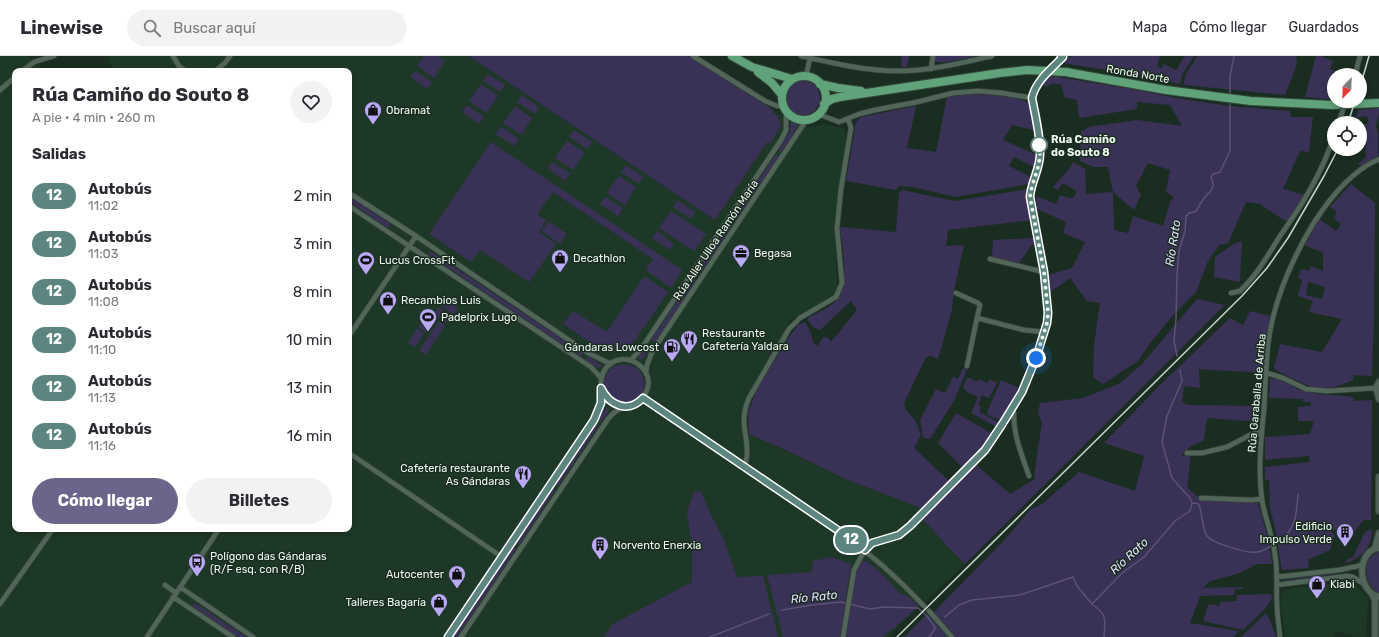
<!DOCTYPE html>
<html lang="es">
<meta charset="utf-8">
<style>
body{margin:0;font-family:Rubik,sans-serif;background:#f2f2f3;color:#2b2b33;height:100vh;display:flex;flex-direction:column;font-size:15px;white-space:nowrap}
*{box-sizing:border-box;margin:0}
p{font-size:13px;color:#7c7c81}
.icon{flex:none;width:22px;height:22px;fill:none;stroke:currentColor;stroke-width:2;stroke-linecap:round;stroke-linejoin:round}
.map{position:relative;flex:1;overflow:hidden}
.drawer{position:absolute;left:12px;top:12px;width:340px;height:464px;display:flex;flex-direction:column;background:#fff;border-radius:8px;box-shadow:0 2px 6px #0003}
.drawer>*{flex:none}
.badge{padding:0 8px;border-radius:13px;font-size:14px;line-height:26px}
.needle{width:26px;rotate:203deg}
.controls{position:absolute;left:1327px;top:12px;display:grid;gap:8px}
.controls a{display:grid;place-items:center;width:40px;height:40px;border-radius:50%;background:#fff;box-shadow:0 2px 6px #0003;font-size:20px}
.you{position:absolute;width:20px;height:20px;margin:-10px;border:3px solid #fff;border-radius:50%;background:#1a73e8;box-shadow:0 0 0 6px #1a73e833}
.map>.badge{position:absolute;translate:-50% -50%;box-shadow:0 0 0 2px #fff}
h2{padding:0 20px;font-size:15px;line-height:36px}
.round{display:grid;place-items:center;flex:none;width:42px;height:42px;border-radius:21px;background:#f2f2f3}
.summary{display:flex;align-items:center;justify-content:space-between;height:68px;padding:0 20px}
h1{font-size:19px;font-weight:700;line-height:30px}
.cta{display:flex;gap:8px;margin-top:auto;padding:8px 20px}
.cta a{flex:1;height:46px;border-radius:24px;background:#6b648b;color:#fff;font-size:16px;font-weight:700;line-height:46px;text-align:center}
.cta a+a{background:#f2f2f3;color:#2b2b33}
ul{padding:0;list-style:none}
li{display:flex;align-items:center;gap:12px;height:48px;padding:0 20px}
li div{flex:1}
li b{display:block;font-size:15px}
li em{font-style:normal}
li .badge{min-width:44px;font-weight:700;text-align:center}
header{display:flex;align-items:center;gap:24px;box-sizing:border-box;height:56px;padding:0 20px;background:#fff;border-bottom:1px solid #e1e1e2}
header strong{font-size:19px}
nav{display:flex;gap:22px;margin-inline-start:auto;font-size:14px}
.search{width:280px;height:36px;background:#f2f2f3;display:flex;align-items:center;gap:10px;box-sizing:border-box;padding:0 14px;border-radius:22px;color:#7c7c81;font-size:15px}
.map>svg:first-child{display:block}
.built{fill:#1e3828}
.green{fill:#3a3157;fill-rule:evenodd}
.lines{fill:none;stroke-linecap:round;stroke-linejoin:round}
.stream{stroke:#5a5371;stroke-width:1.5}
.minor-casing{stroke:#37473c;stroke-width:6}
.tertiary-casing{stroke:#37473c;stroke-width:8}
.trunk-casing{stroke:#37473c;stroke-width:10}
.minor{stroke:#516658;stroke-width:4.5}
.tertiary{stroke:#516658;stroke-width:5.5}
.trunk{stroke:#60a279;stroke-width:8}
.rail{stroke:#c8d5cc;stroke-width:1.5}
.minor-bridge-casing{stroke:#37473c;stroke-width:6;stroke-linecap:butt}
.minor-bridge{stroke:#516658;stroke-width:4.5}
.line-casing{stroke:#fff;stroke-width:9}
.line{stroke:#5b857e;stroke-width:6}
.walk{stroke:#ebf7ee;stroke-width:4;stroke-dasharray:0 7.2}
.stop-dot{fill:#fff;stroke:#5b857e;stroke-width:2}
.labels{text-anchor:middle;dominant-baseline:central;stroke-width:3;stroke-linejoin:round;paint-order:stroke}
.street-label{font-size:11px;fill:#ebf7ee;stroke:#1a2d21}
.poi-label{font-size:11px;fill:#ebf7ee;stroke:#1a2d21;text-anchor:start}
.stop-label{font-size:11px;font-weight:bold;fill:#ebf7ee;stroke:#1a2d21;text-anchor:start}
.water-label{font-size:12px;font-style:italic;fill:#e2dcfe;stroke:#1a2d21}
</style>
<header>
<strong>Linewise</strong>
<div class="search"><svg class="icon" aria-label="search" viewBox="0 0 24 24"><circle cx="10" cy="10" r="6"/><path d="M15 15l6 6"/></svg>Buscar aquí</div>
<nav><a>Mapa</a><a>Cómo llegar</a><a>Guardados</a></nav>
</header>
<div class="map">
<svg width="1379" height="581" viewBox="0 0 1379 581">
<rect width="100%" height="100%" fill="#1a2d21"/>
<path class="built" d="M0,0H29V4L39,8L43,15H15V473H349V15H115L109,7L108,0H688L794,67L813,71L825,68L845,73L846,88L834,164L837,232L835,238L827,244L790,264L783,278L748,338L743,354L742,375L788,395L845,423L922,452L927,456L922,462L947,490L965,508L887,581H0Z
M1347,525L1357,529L1368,544L1366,581H1357L1334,574V581H1286L1280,545L1283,534Z"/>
<path class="green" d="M424,0H438L445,5L434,22L417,10Z
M469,0H688L773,54L772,56L777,59L781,70L770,88L767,86L715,164Z
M899,0H909L907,11H901L902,1Z
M935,0H976L949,6H934Z
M1072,0H1160L1157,10L1161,13L1164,8L1176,14L1185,0H1194L1182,19L1180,28L1137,19L1063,7Z
M1197,0H1296L1297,8L1285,39L1184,29L1185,20Z
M1316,0H1321L1333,5L1330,13L1334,14L1328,31L1334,34V42L1327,43L1305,41Z
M415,15L432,26L427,33L410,21Z
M488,18L505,29L500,36L483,25Z
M1051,20L1137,34L1181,43L1230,50L1290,55L1291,61H1313L1309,96L1300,95L1283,133L1304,139L1288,167L1260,148L1246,146L1228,187L1219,189L1207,207L1196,236L1175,257L1151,286L1138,305L1103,328L1093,321L1094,289L1100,247L1087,245L1070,222L1050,236L1049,219L1072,212L1085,186L1063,177L1066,166L1037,153L1036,140L1056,148L1060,139L1069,142L1074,141L1076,138V134L1062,127L1058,135L1053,131L1069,113L1073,106L1085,113L1086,138L1113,136L1108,111H1093L1080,105L1081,76L1088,71L1137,64L1182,70L1170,49L1137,46V53L1079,62L1077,44L1064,41L1061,28H1051L1046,31L1043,28ZM1148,107L1170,114L1166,136L1174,141L1170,146L1163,170L1133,160L1128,177L1114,174L1113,136L1134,154L1141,139L1136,130Z
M786 42a17 17 0 1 1 34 0a17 17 0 1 1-34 0Z
M481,28L498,40L486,57L469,45Z
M969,38C986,39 1014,39 1029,47L1034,74L1012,69L1003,84L1037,99L1034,111L1014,101L1009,110L1031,121L1029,128L956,141L912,131L899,130L896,134L846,125L856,66L861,61L916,50L907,92L936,96L947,41Z
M522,39L539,51L535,58L517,46Z
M467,49L484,61L479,68L462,56Z
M515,50L532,62L521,79L503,67Z
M1379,51V58L1376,70L1378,78V100L1362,110L1358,108L1366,101L1365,90L1360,87V67H1354L1358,54L1374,53ZM1367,60L1369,68H1362L1356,62Z
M791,65L798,68L791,82L781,96L778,94L790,75Z
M501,70L519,83L514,90L496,78Z
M574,74L592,86L587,93L569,81Z
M567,85L585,96L573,114L555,102Z
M491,86L682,214L671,232L647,215L646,213L653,203L553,136L537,158L546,164L539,176L556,188L529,226L480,194L471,206L429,178Z
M776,98L779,101L735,166L732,163Z
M552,106L570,117L565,125L548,112Z
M626,109L643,121L639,128L621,116Z
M619,120L636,131L625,149L607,137Z
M1351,128L1375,147L1374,260L1372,320L1354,319L1353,324C1346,327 1337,331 1329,332C1313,335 1290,321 1276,314L1274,311L1280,288L1322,296L1342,263L1309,256L1313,245L1298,240L1302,224L1298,222L1301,213L1309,215L1311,210L1323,215V197L1305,189L1319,163L1336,175L1341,168L1334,162L1337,156L1330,151ZM1308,226L1325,231L1322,243L1306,239Z
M1028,133L1032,164L948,174L946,190L964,189L954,234L952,254L938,303L931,300L926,301L904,347L906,354L915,364L921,379L914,392L950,426L924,453L845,423L788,395L749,378L748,356L756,335L787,284L798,269L805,266L810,275L814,288L818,290L823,281L828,282L831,286L857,254L851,245L820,274L813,271L808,264V262C815,258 832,250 837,244C850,230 842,189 840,171L896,176L899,137L902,134L955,145Z
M349,140L391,168L388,172L349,145Z
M605,141L623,152L618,160L600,148Z
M678,144L695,156L691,163L673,151Z
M671,155L706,178L694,195L659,172Z
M548,165L567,178L560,188L542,175Z
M729,168L733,170L699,219L696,217Z
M657,175L674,188L670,194L652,182Z
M1034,182L1036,188L1031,190L1019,207L992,201L993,184Z
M1242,185L1240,226L1214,221L1215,201L1234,188Z
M430,195L583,297L581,301L428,198Z
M646,221L668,236L633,287C609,307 584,281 563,268L572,256L573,255L607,276L643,222Z
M693,222L696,224L655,286L651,284Z
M444,242L458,252L454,259L440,249Z
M1197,243L1225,249L965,508L947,490L922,462L927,456L975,408L1010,438L1035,423L1034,420L1042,366L1038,358L1040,347L1083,342L1119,328L1142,308Z
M438,251L452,260L448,267L434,258Z
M1250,255L1270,260L1265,293L1264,317C1242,315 1221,315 1199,313L1200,332L1184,330L1182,346L1187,349L1260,350L1259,366L1207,362L1204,384L1190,391L1181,400L1191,398L1187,431L1200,443L1258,447L1269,486L1272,508H1257L1237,518L1210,525L1203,532L1243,531V533H1235L1234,539L1200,540L1190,567L1239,575L1233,581H956L934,556L1007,481L1030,454L1042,448L1079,416L1135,435L1144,400L1104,387L1159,330L1230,262L1243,269Z
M427,258L434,262L425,276L418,272Z
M439,265L445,270L436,284L429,279Z
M417,273L424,277L415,291L408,287Z
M429,280L435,285L426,299L419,294Z
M648,288L652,290L642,304L638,302Z
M588,300L601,309V311L598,312L585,304Z
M604 328a20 20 0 1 1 40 0a20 20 0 1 1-40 0Z
M963,312L967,313L954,345L930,383L923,382L920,364L936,333L945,337L953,321L958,323Z
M967,322H972V324L977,326L979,323L987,327L990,323L997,327L989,342L982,339L978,349L981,351L979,356L998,366L995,370L971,357L978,341L967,336L963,331Z
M1274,322C1285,324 1293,332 1303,335C1320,339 1337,339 1353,341L1354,345L1372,344L1371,464H1364L1353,477L1338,478L1335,473L1331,475L1335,480L1330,494L1308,504L1309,510L1308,512L1282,514L1276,477L1270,452L1269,424H1265V411L1310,406L1309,400L1265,404V381L1310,378L1314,365H1298V351L1311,350V346H1303V343L1269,342L1270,323Z
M1001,324L1019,332L1010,350L1000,364L988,359L987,356Z
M609,350V354L601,366L598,363L607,351Z
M956,357L993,378L982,395L964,413L938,387Z
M595,368L598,370L558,430L555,428Z
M552,432L555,434L519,489L516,486Z
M694,435L701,436L711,459L723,482L737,521L763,520L778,581H604L613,568L692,526V491L687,456Z
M1371,473C1372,476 1372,480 1371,483C1369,494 1355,506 1345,507L1348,503L1353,501L1365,476Z
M513,490L516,493L457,581H452Z
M1379,496V536H1377C1364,527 1361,502 1379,496Z
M832,501L851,508L840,581H783L767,519L812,516L813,505Z
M863,504C878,511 890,527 902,539H906L919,550L883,581H846L856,515Z
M1337,517V518L1282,525V524Z
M1269,538L1273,539C1270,551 1252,565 1243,574L1203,565L1209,548L1219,550L1221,546L1237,545L1236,539Z
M195,547L246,581H238L192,550Z
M1266,557L1270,564L1276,581H1241Z
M927,558L948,581H904Z"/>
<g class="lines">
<path class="stream" d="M1230,39V20L1234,0
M1177,300L1174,285L1176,263L1177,219L1179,195L1185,175L1186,160L1189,157C1199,156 1197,152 1202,145C1208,135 1217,135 1211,121L1213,118L1220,116L1230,95V45
M1192,447C1194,447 1197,447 1198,448C1202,450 1202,474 1207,480C1212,487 1248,498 1257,496C1262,496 1267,492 1271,490
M1280,487C1297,467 1296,462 1298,438
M1092,548C1108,560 1105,562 1104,581
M782,554L812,549L841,546L870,553L884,551L918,552L927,560L935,571
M945,561L959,549L972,544L1020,539L1073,521L1077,530L1092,548L1122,517L1144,501L1175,465L1190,455L1192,447L1190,442L1172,422L1162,386L1167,360L1182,325L1180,314
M710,581L769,558
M929,581L935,573L934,571"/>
<g class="minor-casing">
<path id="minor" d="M173,0L179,10L186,15
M693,0L765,45L777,50H783
M801,0C832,7 866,15 898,15C930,15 961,7 992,0
M1061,0L1063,1
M931,13L933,0
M22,15L34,6L54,0
M215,15L225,7L230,0
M1355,19L1360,0
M806,20L810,2
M0,34L15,21
M818,58L839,66L859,58L875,54L917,46L953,37L978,35L1002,37L1032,42
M1338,67L1342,57
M349,137L416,180L588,297L611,308
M349,150L591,311L601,322
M990,203L1044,216
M956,237L978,247L980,249L977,262
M1231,237L1240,235C1257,219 1268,199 1280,180C1302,149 1322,117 1334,80
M349,280L416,180
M631,304L641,293L781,84L786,74V54
M967,310L977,262L1024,274L1044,276
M646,317L647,309L652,296L807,63
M1267,317L1283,322L1306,333L1327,335L1376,332
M602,334C607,344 614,349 625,350
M643,342L839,475C871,498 897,521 924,550
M1011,355L1014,357C1013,379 1022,399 1029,420
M349,397L502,501
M1187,397H1202L1227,391L1250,379L1262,376
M744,410C751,396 744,379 744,364C744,356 746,349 749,342L789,273L800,262L836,241L842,227L837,172L841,133L851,72L848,63
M1201,442L1251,444L1262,443
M1277,521L1339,514L1363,509
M165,529L176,537
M1277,529L1347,520L1353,521L1364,528
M180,531L253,581
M173,541L233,581
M0,548L53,473
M929,555L952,581
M147,581L219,473
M448,581L596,360C599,355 601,351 601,345C602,334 598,322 606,312C623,290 660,314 645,338C640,347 633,348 625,351C617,353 612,358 608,363L461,581
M843,581L854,514L862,499L867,491L872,487L899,479L910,470L985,393L1003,367L1022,336L1036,302L1047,267L1048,257L1044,216L1030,141C1031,126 1040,113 1040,98C1041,83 1035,58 1032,42L1033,36L1039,27
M1280,581C1279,570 1277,559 1277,548C1276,532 1278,516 1275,499C1273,480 1265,463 1262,444C1258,414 1261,382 1264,353C1265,332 1266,310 1268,289C1273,246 1291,205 1313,168C1329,143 1351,115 1379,103"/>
</g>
<g class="tertiary-casing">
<path id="tertiary" d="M1379,326L1376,332L1379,343
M1379,421V455
M1375,492L1379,477
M1379,492C1358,493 1355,534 1379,541
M1372,538L1375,545V581"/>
</g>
<g class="trunk-casing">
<path id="trunk" d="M732,0L752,11L792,23
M758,16L772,27L782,39
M782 42a22 22 0 1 1 44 0a22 22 0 1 1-44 0Z
M820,28L838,32L861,35
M824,48L832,43L840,41L1000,17L1027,14L1066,16L1166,34L1251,45L1332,49L1379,47"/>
</g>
<use href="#minor" class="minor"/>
<use href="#tertiary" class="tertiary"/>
<use href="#trunk" class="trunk"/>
<path class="rail" d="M1360,31L1369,0
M1348,67L1355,45
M897,581L1242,240L1267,212L1288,182L1324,120L1338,93"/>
<g class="minor-bridge-casing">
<path id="minor-bridge" d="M1039,27L1060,4
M1342,57L1345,45"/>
</g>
<use href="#minor-bridge" class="minor-bridge"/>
</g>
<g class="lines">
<g class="line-casing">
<path id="line" d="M448,581L594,364L601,347V332C609,349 628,358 643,342L839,475L865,494L872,487L899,479L910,470L985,394L1003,367L1022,336L1036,302L1047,267L1048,257L1044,216L1030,141C1031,126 1040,113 1040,98C1041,82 1035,59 1032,42C1035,26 1051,13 1063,1L1061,0"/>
</g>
<use href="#line" class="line"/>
<path class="walk" d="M1036,302L1047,267L1048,257L1044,216L1030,141C1032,123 1043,108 1039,89"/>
</g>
<defs>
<g id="shop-pin" transform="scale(0.9)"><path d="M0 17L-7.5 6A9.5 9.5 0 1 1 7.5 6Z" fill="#baaaf6" stroke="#1a2d21"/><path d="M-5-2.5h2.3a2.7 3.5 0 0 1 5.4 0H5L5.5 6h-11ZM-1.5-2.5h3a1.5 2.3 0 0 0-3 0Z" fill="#111"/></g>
<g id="office-pin" transform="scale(0.9)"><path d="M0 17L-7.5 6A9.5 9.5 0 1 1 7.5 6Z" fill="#baaaf6" stroke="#1a2d21"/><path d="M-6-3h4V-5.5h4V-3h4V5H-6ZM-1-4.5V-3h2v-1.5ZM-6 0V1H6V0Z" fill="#111"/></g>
<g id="stadium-pin" transform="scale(0.9)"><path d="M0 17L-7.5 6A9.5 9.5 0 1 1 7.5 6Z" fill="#baaaf6" stroke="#1a2d21"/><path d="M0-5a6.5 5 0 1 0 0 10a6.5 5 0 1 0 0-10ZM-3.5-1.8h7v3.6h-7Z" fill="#111"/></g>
<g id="restaurant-pin" transform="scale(0.9)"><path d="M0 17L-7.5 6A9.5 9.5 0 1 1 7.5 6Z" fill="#baaaf6" stroke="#1a2d21"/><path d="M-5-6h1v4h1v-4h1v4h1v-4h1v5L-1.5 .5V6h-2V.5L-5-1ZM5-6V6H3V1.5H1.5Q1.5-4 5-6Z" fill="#111"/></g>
<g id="fuel-pin" transform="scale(0.9)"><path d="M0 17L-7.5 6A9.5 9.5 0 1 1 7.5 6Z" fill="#baaaf6" stroke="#1a2d21"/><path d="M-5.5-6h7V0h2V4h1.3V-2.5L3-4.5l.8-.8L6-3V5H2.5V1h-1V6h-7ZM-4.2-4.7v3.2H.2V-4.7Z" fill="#111"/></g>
<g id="building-pin" transform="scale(0.9)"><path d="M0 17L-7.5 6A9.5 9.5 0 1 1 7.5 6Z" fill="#baaaf6" stroke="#1a2d21"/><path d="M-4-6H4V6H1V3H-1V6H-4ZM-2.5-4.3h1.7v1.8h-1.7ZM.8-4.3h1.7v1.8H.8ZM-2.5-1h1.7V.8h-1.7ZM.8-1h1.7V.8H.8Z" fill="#111"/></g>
<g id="bus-pin" transform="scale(0.9)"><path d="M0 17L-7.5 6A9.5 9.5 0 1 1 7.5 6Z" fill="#baaaf6" stroke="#1a2d21"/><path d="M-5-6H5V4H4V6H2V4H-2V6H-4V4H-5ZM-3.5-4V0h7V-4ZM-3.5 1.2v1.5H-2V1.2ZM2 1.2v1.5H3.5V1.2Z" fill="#111"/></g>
</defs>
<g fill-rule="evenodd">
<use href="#shop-pin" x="373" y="54"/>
<use href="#office-pin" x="741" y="197"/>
<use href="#shop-pin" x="560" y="202"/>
<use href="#stadium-pin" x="366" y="204"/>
<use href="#shop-pin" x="388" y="244"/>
<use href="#stadium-pin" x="428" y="261"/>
<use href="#restaurant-pin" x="689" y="283"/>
<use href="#fuel-pin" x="672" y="291"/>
<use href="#restaurant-pin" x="523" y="418"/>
<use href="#building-pin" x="1345" y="476"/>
<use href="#building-pin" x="600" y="489"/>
<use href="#bus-pin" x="197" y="506"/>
<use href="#shop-pin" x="457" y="518"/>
<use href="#shop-pin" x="1317" y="528"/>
<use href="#shop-pin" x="439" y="546"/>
</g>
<circle class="stop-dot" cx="1039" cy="89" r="8"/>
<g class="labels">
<g class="street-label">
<text transform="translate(1138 18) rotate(10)">Ronda Norte</text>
<text transform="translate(716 184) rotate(-56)">Rúa Aller Ulloa Ramón María</text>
<text transform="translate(1257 337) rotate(-85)">Rúa Garaballa de Arriba</text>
</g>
<g class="poi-label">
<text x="386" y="54">Obramat</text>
<text x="754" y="197">Begasa</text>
<text x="573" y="202">Decathlon</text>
<text x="379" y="204">Lucus CrossFit</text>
<text x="401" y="244">Recambios Luis</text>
<text x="441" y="261">Padelprix Lugo</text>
<text x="702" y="277">Restaurante<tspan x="702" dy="13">Cafetería Yaldara</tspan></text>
<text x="659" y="291" text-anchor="end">Gándaras Lowcost</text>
<text x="510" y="412" text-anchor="end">Cafetería restaurante<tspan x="510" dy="13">As Gándaras</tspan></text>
<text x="1332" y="470" text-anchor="end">Edificio<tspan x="1332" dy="13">Impulso Verde</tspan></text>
<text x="613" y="489">Norvento Enerxia</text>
<text x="210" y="500">Polígono das Gándaras<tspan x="210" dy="13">(R/F esq. con R/B)</tspan></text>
<text x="444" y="518" text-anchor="end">Autocenter</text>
<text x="1330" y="528">Kiabi</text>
<text x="426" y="546" text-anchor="end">Talleres Bagaría</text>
</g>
<g class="stop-label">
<text x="1051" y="83">Rúa Camiño<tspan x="1051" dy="13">do Souto 8</tspan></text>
</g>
<g class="water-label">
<text transform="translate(1173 187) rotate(-81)">Río Rato</text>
<text transform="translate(1129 500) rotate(-43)">Río Rato</text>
<text transform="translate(814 541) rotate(-6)">Río Rato</text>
</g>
</g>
</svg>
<div class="controls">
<a><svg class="needle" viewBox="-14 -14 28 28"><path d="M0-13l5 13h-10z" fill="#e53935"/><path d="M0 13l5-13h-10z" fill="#7c7c81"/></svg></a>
<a><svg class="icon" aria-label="locate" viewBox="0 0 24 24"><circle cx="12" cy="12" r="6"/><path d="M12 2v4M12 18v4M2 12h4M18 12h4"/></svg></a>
</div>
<div class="you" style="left:1036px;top:302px"></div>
<b class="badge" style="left:851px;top:484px;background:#5b857e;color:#fff">12</b>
<section class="drawer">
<div class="summary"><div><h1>Rúa Camiño do Souto 8</h1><p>A pie · 4 min · 260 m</p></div><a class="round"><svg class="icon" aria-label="heart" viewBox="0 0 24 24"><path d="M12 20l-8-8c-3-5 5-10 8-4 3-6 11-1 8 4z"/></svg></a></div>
<h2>Salidas</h2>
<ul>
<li><span class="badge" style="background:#5b857e;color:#fff">12</span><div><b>Autobús</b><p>11:02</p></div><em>2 min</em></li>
<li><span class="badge" style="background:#5b857e;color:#fff">12</span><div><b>Autobús</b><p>11:03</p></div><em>3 min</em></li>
<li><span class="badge" style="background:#5b857e;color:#fff">12</span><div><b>Autobús</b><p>11:08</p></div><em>8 min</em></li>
<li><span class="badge" style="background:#5b857e;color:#fff">12</span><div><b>Autobús</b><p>11:10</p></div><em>10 min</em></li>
<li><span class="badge" style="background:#5b857e;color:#fff">12</span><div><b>Autobús</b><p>11:13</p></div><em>13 min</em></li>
<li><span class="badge" style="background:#5b857e;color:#fff">12</span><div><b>Autobús</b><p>11:16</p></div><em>16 min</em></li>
</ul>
<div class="cta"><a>Cómo llegar</a><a>Billetes</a></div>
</section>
</div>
